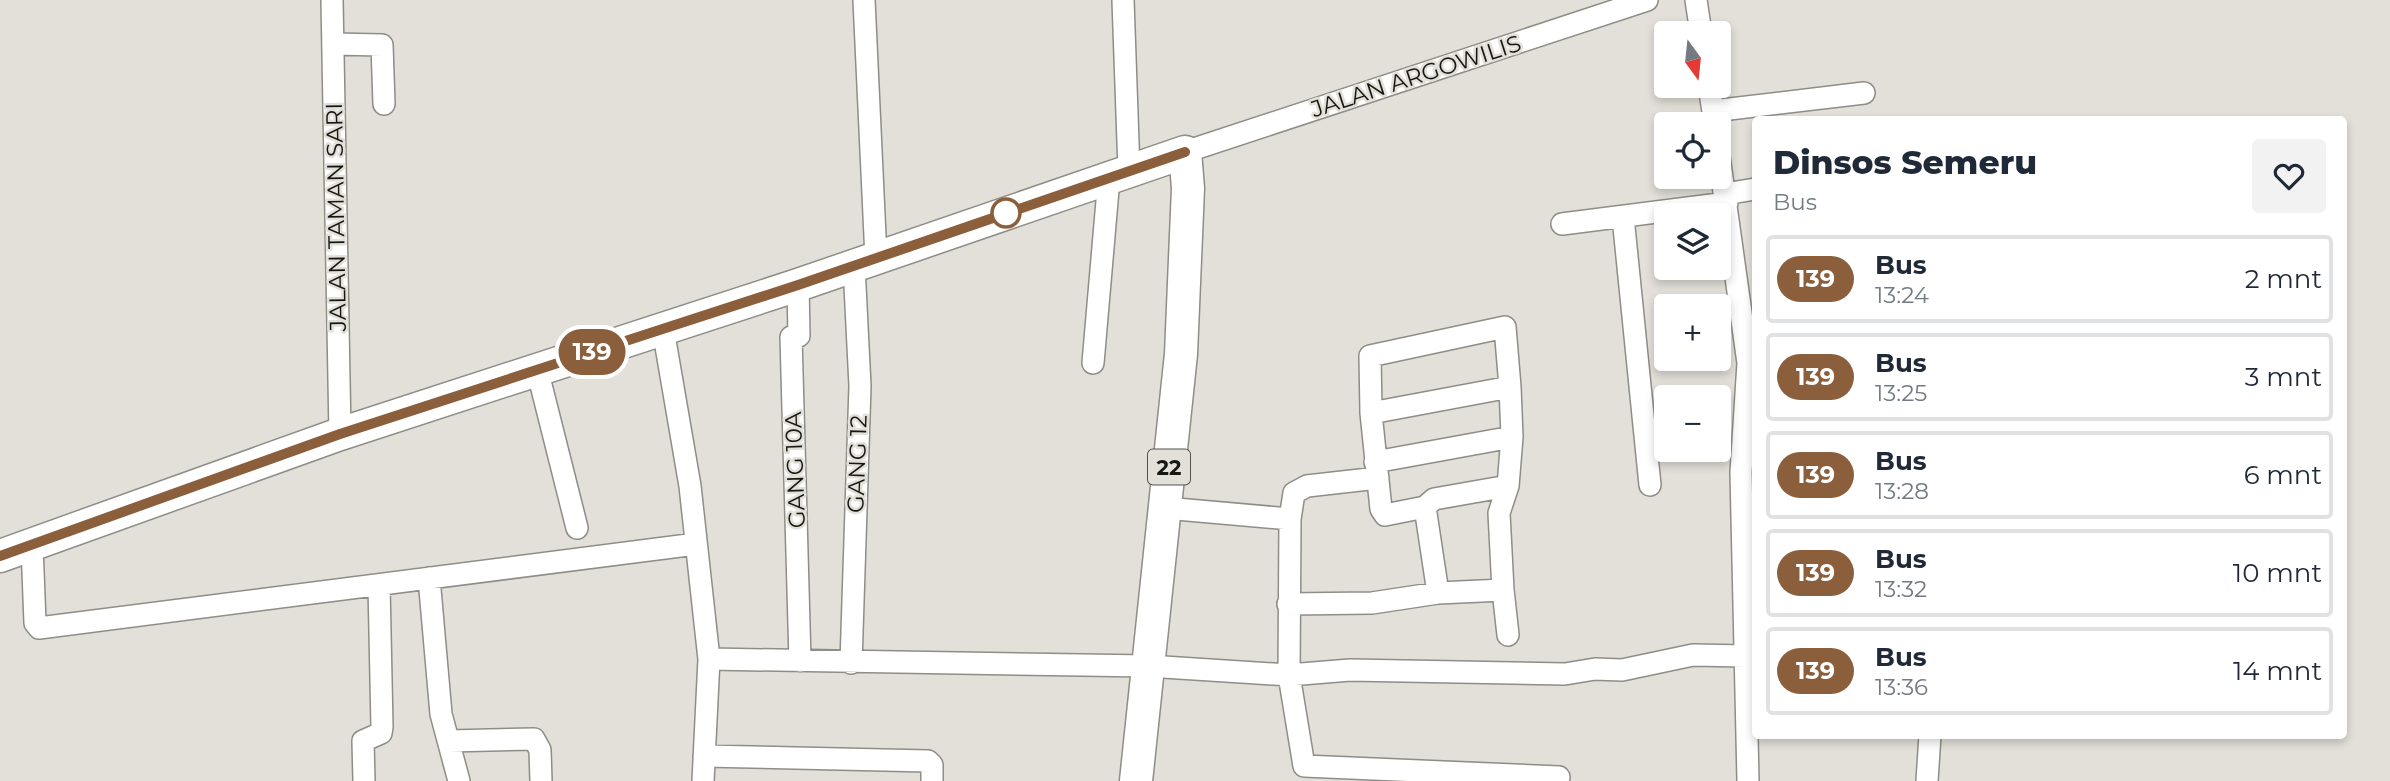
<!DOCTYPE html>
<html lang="id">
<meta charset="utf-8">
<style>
body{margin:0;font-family:Montserrat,sans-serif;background:#f2f2f3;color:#1f2937;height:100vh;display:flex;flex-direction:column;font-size:26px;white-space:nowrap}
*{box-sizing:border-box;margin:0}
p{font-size:23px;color:#747a83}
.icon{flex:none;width:38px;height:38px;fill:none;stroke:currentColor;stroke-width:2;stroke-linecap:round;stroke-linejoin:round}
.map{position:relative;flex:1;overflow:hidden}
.sheet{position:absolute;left:1752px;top:116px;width:595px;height:623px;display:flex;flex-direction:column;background:#fff;border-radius:7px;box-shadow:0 4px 10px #0003}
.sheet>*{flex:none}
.badge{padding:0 14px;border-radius:23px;font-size:24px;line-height:46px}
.needle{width:46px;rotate:165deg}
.tools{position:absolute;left:1654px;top:21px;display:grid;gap:14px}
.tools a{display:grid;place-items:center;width:77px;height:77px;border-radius:7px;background:#fff;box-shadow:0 4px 10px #0003;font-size:35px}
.map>.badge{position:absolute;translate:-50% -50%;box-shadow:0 0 0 4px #fff}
.round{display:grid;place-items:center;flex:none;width:74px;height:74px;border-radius:7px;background:#f2f2f3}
.head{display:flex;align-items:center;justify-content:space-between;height:119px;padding:0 21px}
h1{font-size:33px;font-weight:800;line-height:52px}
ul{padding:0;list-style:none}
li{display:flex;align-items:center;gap:21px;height:88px;margin:0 14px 10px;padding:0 7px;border:4px solid #e0e1e3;border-radius:7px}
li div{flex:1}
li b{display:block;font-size:26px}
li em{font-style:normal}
li .badge{min-width:77px;font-weight:700;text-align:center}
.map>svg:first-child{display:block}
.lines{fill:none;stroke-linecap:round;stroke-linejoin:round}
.minor-casing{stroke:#8e8d86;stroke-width:24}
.highway-casing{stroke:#8e8d86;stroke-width:35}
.minor{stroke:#fff;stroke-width:21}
.highway{stroke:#fff;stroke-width:32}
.line-casing{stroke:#fff;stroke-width:16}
.line{stroke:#8b5e3c;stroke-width:10}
.stop-dot{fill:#fff;stroke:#8b5e3c;stroke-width:3.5}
.labels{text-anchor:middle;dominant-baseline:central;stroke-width:5;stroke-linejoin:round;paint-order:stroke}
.shield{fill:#e2e0d8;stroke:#53534e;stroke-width:2}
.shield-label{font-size:21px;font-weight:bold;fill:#161613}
.street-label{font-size:23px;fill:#161613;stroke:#e2e0d8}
</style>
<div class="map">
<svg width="2390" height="781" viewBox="0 0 2390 781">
<rect width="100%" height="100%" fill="#e2e0d8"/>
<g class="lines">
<g class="minor-casing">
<path id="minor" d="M332,0L340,434
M864,0L876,258
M1123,0L1129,171
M1696,0L1701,33
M333,44L382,45L384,104
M1709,86L1715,124
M1713,111L1864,93
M1718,149L1748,363L1741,472L1748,781
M1185,152L1647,0
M1725,194L1755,189
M1623,217L1650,485
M1562,224L1727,203
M798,285L799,336L791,337L800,661
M663,329L690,486L709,659L703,781
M1093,363L1109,178
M537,369L577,528
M1371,413L1510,387L1512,437
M1425,507L1385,515L1381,509L1371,413L1370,356L1505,327L1510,387
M1165,508L1290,519L1289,675L1304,766L1559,777
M1290,519L1294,493L1307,486L1378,478
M32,545L35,623L39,628L696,544
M429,578L441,714L459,781
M1503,590L1508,635
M1438,593L1425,507L1434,499L1508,486
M1288,604L1372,603L1438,593L1503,590L1499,513L1508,486L1512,437L1375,462
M709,659L1148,666L1289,675L1350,670L1565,674L1595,669L1622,670L1693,655L1745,656
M851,663L860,386L854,266
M449,741L534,739L540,750L541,781
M704,756L928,761L932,765V781
M364,781L363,741L381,733L382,727L379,585
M1927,781L1930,735"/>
</g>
<g class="highway-casing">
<path id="highway" d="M0,556L340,434L798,285L1185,152L1188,188L1181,354L1136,781"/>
</g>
<use href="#minor" class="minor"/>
<use href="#highway" class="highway"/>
</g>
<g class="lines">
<g class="line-casing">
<path id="line" d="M0,556L340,434L798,285L1185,152"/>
</g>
<use href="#line" class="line"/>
</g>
<circle class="stop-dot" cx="1006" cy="213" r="14"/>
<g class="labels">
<rect class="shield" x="1148" y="449.5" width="42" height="35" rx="5"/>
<g class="shield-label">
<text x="1169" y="467">22</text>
</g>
<g class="street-label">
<text transform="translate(1416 76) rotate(-18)">JALAN ARGOWILIS</text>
<text transform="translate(336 217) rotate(-91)">JALAN TAMAN SARI</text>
<text transform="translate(857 464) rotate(-88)">GANG 12</text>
<text transform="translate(795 470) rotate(-92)">GANG 10A</text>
</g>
</g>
</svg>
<div class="tools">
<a><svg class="needle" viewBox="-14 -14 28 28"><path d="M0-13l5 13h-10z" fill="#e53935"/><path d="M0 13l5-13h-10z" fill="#747a83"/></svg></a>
<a><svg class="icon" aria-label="locate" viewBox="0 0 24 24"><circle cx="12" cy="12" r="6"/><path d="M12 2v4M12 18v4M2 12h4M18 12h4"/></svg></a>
<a><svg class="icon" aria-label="layers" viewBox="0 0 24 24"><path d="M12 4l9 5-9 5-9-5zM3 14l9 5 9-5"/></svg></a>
<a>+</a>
<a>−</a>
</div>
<b class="badge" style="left:592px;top:352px;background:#8b5e3c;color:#fff">139</b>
<section class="sheet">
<div class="head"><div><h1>Dinsos Semeru</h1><p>Bus</p></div><a class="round"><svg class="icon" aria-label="heart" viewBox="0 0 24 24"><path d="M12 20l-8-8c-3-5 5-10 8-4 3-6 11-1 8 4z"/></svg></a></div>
<ul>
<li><span class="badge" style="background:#8b5e3c;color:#fff">139</span><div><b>Bus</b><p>13:24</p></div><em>2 mnt</em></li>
<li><span class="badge" style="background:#8b5e3c;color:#fff">139</span><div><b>Bus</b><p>13:25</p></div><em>3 mnt</em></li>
<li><span class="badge" style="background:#8b5e3c;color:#fff">139</span><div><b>Bus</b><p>13:28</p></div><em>6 mnt</em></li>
<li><span class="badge" style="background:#8b5e3c;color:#fff">139</span><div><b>Bus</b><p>13:32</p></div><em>10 mnt</em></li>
<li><span class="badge" style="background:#8b5e3c;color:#fff">139</span><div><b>Bus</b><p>13:36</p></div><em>14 mnt</em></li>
</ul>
</section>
</div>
